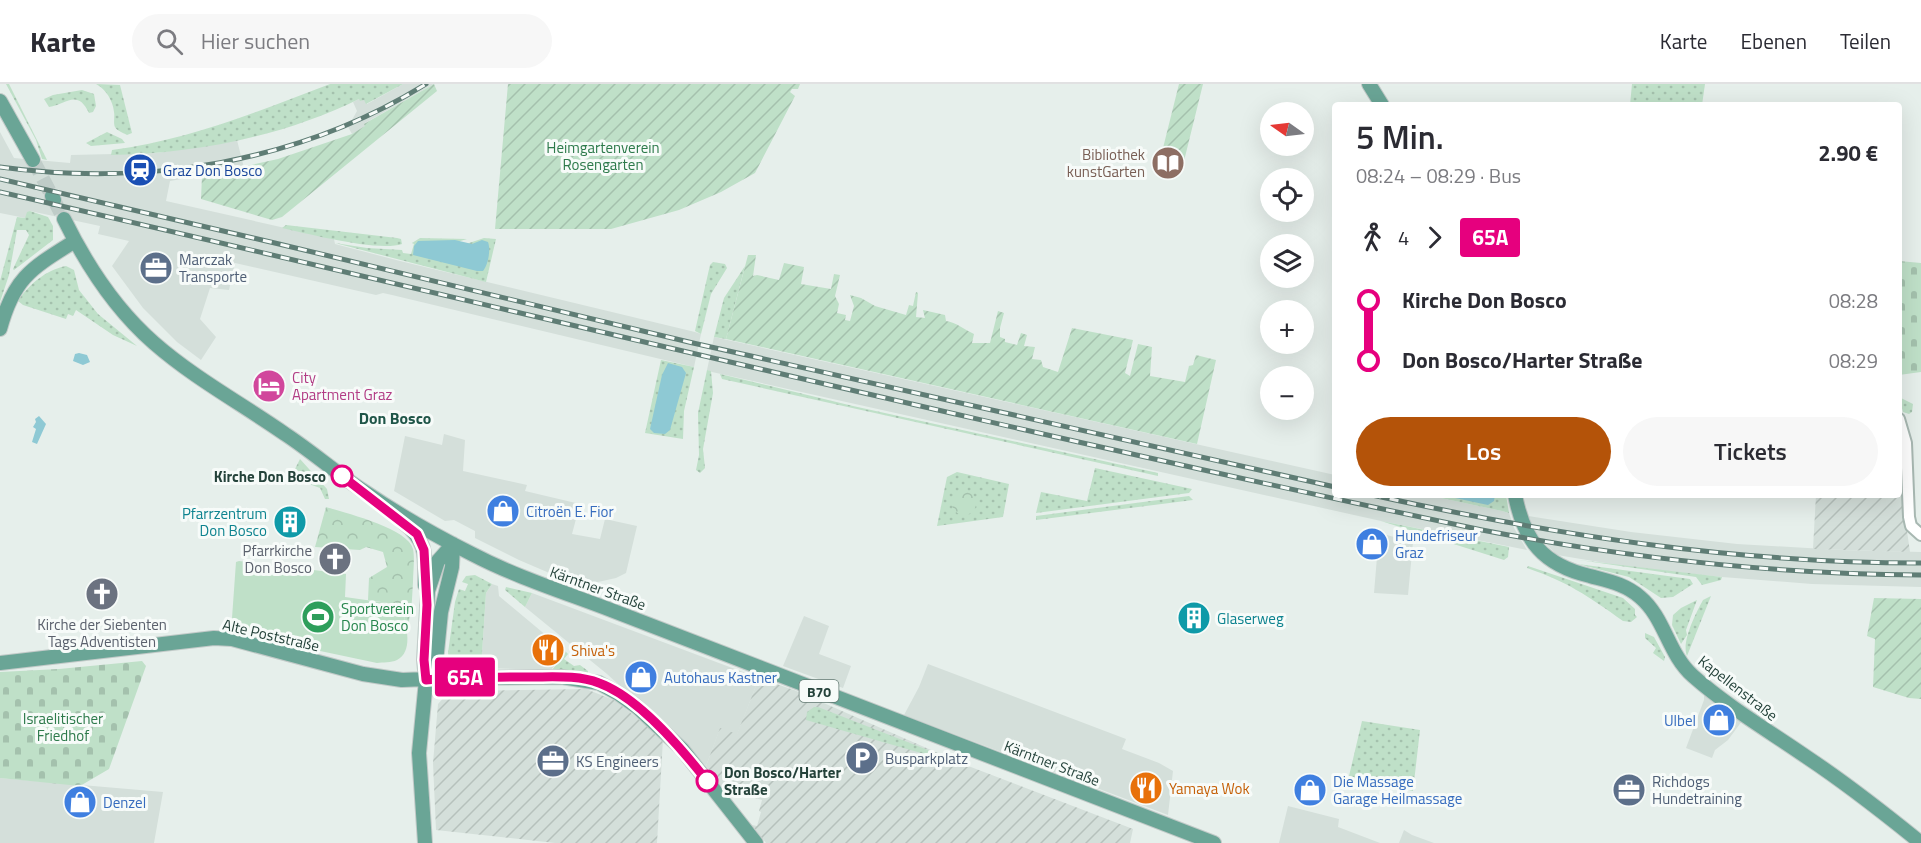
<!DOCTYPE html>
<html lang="de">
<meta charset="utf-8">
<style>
body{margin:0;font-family:"Titillium Web",sans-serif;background:#f7f7f7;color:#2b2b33;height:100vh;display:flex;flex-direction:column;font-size:22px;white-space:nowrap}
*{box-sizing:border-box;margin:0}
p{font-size:20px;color:#7c7c81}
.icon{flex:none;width:33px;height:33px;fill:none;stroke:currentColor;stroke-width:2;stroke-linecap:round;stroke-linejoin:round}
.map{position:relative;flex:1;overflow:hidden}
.drawer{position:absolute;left:1332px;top:18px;width:570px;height:396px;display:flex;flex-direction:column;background:#fff;border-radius:6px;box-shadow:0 6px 24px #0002}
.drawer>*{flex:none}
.badge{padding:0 12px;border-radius:4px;font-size:21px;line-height:39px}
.needle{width:39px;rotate:284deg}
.buttons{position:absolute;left:1260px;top:18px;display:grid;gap:12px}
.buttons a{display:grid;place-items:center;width:54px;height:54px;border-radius:50%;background:#fff;box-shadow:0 6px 24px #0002;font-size:30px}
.map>.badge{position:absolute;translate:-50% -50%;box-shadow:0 0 0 3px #fff}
.legs{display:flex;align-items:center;gap:9px;height:66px;padding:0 24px;font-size:20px}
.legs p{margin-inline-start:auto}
.headline{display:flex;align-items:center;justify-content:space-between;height:102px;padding:0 24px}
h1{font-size:33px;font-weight:600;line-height:45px}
.button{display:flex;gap:12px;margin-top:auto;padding:12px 24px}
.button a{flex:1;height:69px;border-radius:36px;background:#b45309;color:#fff;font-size:24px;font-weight:600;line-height:69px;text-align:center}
.button a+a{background:#f7f7f7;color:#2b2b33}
ul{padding:0 24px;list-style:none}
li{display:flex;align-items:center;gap:21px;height:60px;font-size:22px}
li i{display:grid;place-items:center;width:9px;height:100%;margin:0 8px;background:currentColor}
li i::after{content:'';width:15px;height:15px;margin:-8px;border:4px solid;border-radius:50%;background:#fff}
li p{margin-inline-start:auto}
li:first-child i{background:linear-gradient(#0000 50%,currentColor 0)}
li:last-child i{background:linear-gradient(currentColor 50%,#0000 0)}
header{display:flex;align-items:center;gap:36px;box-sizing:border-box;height:84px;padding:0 30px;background:#fff;border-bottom:2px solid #e1e1e2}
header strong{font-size:28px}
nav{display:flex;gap:33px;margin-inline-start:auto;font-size:21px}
.search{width:420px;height:54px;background:#f7f7f7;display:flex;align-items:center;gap:15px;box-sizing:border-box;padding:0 21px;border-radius:33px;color:#7c7c81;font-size:22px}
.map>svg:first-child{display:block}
.built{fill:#d4dfda}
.industrial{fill:url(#industrial-furrows)}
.grass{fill:url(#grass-dots)}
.cemetery{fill:url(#cemetery-stones)}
.park{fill:url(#park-crowns)}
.garden{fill:url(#garden-furrows)}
.pitch{fill:#bfe0c8}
.water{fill:#8ec9d4}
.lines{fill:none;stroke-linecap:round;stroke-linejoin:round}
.major-tunnel{stroke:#bfccc8;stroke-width:14;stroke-dasharray:14 7;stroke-linecap:butt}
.minor-casing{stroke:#a8b8b2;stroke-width:14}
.major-casing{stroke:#c2cac8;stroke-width:16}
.minor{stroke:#fff;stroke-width:10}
.major{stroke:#6aa596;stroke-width:14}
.rail-casing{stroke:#5f7d75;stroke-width:5}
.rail{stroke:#f7fbf9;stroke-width:3;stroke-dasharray:9;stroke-linecap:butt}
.line-1-casing{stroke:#fff;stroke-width:14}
.line-1{stroke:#e6007e;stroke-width:9}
.stop-1-dot{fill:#fff;stroke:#e6007e;stroke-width:3}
.labels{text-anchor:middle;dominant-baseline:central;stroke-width:6;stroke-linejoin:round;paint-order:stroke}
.shield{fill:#f7fbf9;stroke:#637a73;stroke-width:1.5}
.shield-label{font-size:14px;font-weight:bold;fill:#24423a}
.park-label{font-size:15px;fill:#2d7a4b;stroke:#f7fbf9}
.education-label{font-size:15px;fill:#785e54;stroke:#f7fbf9;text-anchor:end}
.transit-label{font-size:15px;fill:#164399;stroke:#f7fbf9;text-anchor:start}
.service-label{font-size:15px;fill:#4e5e75;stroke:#f7fbf9;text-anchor:start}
.hotel-label{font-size:15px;fill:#b23c85;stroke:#f7fbf9;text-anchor:start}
.stop-label{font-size:15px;font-weight:bold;fill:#24423a;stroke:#f7fbf9;text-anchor:end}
.shop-label{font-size:15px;fill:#366cbe;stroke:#f7fbf9;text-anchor:start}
.culture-label{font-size:15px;fill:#0d838f;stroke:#f7fbf9;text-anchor:end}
.worship-label{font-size:15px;fill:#5b616d;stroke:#f7fbf9;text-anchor:end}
.street-label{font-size:15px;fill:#24423a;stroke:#f7fbf9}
.leisure-label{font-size:15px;fill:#27864d;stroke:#f7fbf9;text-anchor:start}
.food-label{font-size:15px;fill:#c56008;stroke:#f7fbf9;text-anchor:start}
.neighbourhood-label{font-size:16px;font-weight:bold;fill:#1f5548;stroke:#f7fbf9}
</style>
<header>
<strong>Karte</strong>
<div class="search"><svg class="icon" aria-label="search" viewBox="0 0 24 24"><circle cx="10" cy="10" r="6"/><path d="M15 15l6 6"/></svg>Hier suchen</div>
<nav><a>Karte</a><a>Ebenen</a><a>Teilen</a></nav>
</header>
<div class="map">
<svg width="1921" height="759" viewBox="0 0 1921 759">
<defs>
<pattern id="industrial-furrows" width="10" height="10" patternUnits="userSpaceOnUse" patternTransform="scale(1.5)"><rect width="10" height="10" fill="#d4dfda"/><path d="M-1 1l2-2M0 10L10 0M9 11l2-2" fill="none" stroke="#b6c1bc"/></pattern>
<pattern id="grass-dots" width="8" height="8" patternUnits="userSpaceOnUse" patternTransform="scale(1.5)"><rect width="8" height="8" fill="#bfe0c8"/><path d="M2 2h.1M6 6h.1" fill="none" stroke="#a4c1ad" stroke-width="1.8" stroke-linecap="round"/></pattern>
<pattern id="cemetery-stones" width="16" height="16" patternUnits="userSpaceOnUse" patternTransform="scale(1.5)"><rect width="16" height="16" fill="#bfe0c8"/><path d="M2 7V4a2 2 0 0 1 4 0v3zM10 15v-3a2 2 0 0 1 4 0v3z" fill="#a4c1ad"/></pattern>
<pattern id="park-crowns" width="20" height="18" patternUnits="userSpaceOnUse" patternTransform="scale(1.5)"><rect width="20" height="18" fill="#bfe0c8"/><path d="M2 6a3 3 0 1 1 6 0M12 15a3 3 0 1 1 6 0" fill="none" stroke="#a4c1ad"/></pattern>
<pattern id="garden-furrows" width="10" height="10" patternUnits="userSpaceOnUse" patternTransform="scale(1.5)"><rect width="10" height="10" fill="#bfe0c8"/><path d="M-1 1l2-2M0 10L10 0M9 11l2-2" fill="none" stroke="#a4c1ad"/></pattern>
</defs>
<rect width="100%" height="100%" fill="#e6efeb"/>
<path class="built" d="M403,0H434L365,39V42L363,45L352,50L348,43L357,27L353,18L359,15H364L367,20Z
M0,48L14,74L70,79L71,71L157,69L237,56L244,84L170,97L166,117L334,155L335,160L400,177L695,248L701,250L694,283L392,211L383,209L376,211L235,179L229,206L210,204L200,235L216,253L201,276L177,258L143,224L112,182L129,157L98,150L100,142L30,127L25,134L0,129Z
M714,253L1335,391V411H1427L1502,427L1509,429L1514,444L1527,466L1381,437L712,288L707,286Z
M444,350L465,356L463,387L527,401L525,407L580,420L572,450L600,455L605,435L637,442L626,489L616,494L589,500L554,491L519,476L475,454V447L454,436L445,437L394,407L405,352L442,361Z
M1528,432L1631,448L1737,460L1841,466L1921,468V503L1812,500L1722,493L1629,483L1557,471L1537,451Z
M1379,449L1413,458L1408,511L1374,509Z
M492,500L498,502L499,512L566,568L551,586L481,584L486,509Z
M532,509L759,594L737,651L720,645L706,682L696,671L607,590L525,523Z
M804,532L829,542L819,570L851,582L843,604L783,582Z
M928,580L1126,655L1122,665L1159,679L1173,687L1168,731L904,631L919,603Z
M1704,609L1742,637L1728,656L1715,666L1712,674L1686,664L1704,616Z
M0,694L163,708L154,759H0Z
M1288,722L1339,735L1338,743L1380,759H1279Z
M1404,746L1412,751L1434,759H1399Z"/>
<path class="industrial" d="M1899,369L1902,412L1910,468L1813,465L1816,411H1899Z
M759,594L794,606L963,680L1133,745L1130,759H766L752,741L757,742L761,728L759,727L762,716L755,714L756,708L721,702L706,682L720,644L737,650Z
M586,605L616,617L663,655L657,759H555L436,746L433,679L438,620L446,611L459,607Z"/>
<path class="grass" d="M6,0H9L47,76L42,75L36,56Z
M96,0L120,1L132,49L127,51C124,49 117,47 115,43C113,39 115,32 114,28C113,17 106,5 96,0Z
M330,0H403L366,20L364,16L360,17L359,15C284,52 195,70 111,71L112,66C188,56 259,27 330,0Z
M1632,0H1705L1702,21H1630Z
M82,6L94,10L96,22L93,28L89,29C77,4 66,21 49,23L44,15L53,11Z
M107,48L122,55L125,59L91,62L86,59Z
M30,127L48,133L53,142V156L14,186L13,185L29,151L26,146H17L9,191L0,218V197L17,133L25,134L27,128Z
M286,141L397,154L401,155L402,160C378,168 309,150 282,144Z
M420,154L467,155L457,158L463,161L484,154L496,155L486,198L335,159L367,164L402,166L403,169L411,170L414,160L412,159Z
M713,178L725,180L727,184L711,210L701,250L695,247L710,181Z
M66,182L74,186L79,206L98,230L137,262L113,251L76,226L73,232L68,230L66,235L23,221L18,217C29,200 46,186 66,182Z
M745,182L726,255L714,253L724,214Z
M661,276L694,283L684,327L683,355L645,349Z
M707,286L711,287L713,309L703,365L705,384L700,389L696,386L699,371L698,329Z
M720,290L853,322L1158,389V392L722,295Z
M1899,313L1913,320L1912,328L1909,330L1903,328Z
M300,375L327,405L329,415H325L320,404L295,395L292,391Z
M1095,384L1192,405L1189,409L1036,429L1041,408L1087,417Z
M957,388L1009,400L1003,433L937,442L947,393Z
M1427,411H1506L1509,429L1502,427Z
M1189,412L1193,416L1036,436V432Z
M1381,437L1509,463L1508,473L1504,476Z
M1579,476L1722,493L1721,496L1702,501L1696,493Z
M1578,480L1690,495L1693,500L1673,513L1661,514L1629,493Z
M1528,482L1623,514L1635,525V531L1637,533L1631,538L1623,537C1588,512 1568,498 1527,484Z
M475,491L492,500L486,509L481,584L464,583L452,578L449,574L448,569L455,518L459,505L465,507L468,500L462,498L466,492Z
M506,503L532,509L525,523L505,506Z
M1711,512L1687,572C1681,558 1696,529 1703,516Z
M1697,516L1686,546L1687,551L1681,560L1672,541L1673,531L1681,524Z
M1645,549L1654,553L1665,573L1664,577L1653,569L1656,564L1645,554Z
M566,568L568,570L564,575L574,582L580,581L588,587V589L552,586Z
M814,623H818L933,668L928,671L806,636L807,628Z
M1362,637L1420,646L1413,707L1349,692Z"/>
<path class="cemetery" d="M1899,177L1921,179V288L1899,291Z
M142,577L146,582L109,685L80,702L0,694V588L59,585Z"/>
<path class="park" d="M952 419a12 12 0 1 1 24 0a12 12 0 1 1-24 0Z
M326,423C345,429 408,444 413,465C415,475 413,488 413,498C412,514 412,529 407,544L401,521L368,516L369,494L387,483L383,468L366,463L360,466L315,463Z"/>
<path class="garden" d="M434,0L437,7L282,133L272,136L201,115L202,92L278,75L352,50L365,42L364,40Z
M508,0H800L798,5H792L790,8L795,12L755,89L721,108L679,126L611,145H495Z
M1179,0H1203L1184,77L1173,91L1154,80L1162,68Z
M748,171H756L753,192L757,191L779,196L784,179L804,183L801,200L831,205L834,190L840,191L835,212L839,220L837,229L846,231L845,236L850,237L854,222L850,211L861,214L875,222L906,231L909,221L913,222L916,208L918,209L916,233L925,234L923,226L945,231L946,237C956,238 965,246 974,250L972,259H990L998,227L1004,229L1000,244V253L1005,255V258L1017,261L1021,249L1027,251L1024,262L1035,263L1032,275L1041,276L1043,283L1058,288L1072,244L1133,256L1125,289L1130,292L1138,260L1152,263L1150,292L1185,298L1189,282L1193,281L1196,271L1216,276L1197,360L726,255Z
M1874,514L1921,515V615L1909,614L1873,603L1875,555L1867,552Z"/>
<path class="pitch" d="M239,477L346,490L345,513L401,521C405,536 415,567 397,576C391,579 383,578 377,579L231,548L236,478Z"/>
<path class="water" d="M455,156L472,160L482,156L488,158C491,166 488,181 483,187H477L413,171L414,162L418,157Z
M79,269L87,271L90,278L83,281L73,277L75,270Z
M668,279L682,283L686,289L670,346L665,350L654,349L650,345L662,291Z
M39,332L46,340L37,360L32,358L36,345L33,343L36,338L35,335Z
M1441,411H1495L1494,417L1488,421Z"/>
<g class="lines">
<path class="major-tunnel" d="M33,76L52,112
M54,116L64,135"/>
<g class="minor-casing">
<path id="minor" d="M1899,335L1906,359L1909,433L1911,442L1921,451"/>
</g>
<g class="major-casing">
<path id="major" d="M1369,0L1382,21
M0,17L33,76
M52,112L54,116
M64,135C87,182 115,225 154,259C194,294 242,320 285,350C311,367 335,388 362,406C396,429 434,451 472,470C516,493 564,508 611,526L1214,759
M0,245C14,193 32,184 75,157
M1515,411C1524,457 1543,481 1590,492C1608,497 1625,500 1640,513C1665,534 1668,570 1693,592C1728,623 1769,647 1808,674C1847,700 1884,729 1921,759
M403,438C428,458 425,471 425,501
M0,579L214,554L232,555L363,590L402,596L451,594L562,593L599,599L619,610L637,623L682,665L756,759
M426,596L436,578L441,528L452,483L453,460
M425,759L419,669L426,596L424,576L428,507L438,477L453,460"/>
</g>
<use href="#minor" class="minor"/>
<use href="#major" class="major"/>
<g class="rail-casing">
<path id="rail" d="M0,83C146,103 299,79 426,0
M0,95L279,160L693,259L1335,403
M0,108C494,221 986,342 1482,446C1627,474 1773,490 1921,491
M1372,411C1555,451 1733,479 1921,479"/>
</g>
<use href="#rail" class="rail"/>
</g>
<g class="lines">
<g class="line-1-casing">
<path id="line-1" d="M342,392L417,450L424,466L427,521L424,576L426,596C461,593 496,593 531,593C553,593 579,591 599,599C638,613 682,665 707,697"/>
</g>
<use href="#line-1" class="line-1"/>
</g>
<defs>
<g id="library-disc" transform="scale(1.725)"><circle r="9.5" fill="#8d6e63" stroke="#f7fbf9"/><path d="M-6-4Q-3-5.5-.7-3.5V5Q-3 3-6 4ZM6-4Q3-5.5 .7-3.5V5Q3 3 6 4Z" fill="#fff"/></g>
<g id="station-disc" transform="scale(1.725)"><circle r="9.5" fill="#1a4fb4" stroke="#f7fbf9"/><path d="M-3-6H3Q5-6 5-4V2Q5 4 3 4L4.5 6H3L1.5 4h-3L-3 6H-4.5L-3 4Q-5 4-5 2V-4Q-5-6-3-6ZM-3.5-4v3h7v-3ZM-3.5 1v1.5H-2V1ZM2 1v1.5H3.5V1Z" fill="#fff"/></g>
<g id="office-disc" transform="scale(1.725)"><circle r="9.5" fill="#5c6f8a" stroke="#f7fbf9"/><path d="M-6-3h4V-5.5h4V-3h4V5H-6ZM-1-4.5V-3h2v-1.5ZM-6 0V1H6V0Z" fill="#fff"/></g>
<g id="hotel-disc" transform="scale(1.725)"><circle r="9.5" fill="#d1479c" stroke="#f7fbf9"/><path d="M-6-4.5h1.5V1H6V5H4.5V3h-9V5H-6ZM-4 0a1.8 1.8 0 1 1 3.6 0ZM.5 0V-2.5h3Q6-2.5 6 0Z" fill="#fff"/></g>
<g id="shop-disc" transform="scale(1.725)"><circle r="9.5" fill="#3f7fe0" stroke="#f7fbf9"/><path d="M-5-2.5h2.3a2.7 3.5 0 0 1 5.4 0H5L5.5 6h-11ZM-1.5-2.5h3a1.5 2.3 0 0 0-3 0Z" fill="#fff"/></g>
<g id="building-disc" transform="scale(1.725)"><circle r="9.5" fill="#0f9aa8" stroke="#f7fbf9"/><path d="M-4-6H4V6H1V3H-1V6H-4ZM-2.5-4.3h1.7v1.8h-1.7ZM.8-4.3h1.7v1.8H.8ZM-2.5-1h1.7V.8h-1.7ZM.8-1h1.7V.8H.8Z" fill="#fff"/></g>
<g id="church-disc" transform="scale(1.725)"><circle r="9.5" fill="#6b7280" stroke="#f7fbf9"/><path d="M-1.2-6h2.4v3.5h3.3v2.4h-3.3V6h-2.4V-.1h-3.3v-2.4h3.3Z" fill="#fff"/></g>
<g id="stadium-disc" transform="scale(1.725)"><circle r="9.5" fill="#2e9e5b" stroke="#f7fbf9"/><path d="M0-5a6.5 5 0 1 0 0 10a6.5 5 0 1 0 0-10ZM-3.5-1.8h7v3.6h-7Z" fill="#fff"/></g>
<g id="restaurant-disc" transform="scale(1.725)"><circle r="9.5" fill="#e8710a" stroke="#f7fbf9"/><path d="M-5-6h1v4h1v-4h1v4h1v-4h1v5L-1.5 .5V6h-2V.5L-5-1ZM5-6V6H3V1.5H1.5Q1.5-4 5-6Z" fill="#fff"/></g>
<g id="parking-disc" transform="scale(1.725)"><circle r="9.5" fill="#5c6f8a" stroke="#f7fbf9"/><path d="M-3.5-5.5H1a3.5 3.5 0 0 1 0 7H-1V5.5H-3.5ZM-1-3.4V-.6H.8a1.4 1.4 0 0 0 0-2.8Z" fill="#fff"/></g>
</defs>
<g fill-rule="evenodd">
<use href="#library-disc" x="1168" y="79"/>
<use href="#station-disc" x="140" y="86"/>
<use href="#office-disc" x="156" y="184"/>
<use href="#hotel-disc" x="269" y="302"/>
<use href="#shop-disc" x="503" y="427"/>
<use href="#building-disc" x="290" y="438"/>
<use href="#shop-disc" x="1372" y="460"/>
<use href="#church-disc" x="335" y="475"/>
<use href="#church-disc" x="102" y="510"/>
<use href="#stadium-disc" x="318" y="533"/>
<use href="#building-disc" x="1194" y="534"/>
<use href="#restaurant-disc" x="548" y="566"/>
<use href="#shop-disc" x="641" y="593"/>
<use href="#shop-disc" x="1719" y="636"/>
<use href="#parking-disc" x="862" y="674"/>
<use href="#office-disc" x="553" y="677"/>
<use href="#restaurant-disc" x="1146" y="704"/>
<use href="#shop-disc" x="1310" y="706"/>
<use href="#office-disc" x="1629" y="706"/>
<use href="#shop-disc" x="80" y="718"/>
</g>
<g class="stop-1-dot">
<circle cx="342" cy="392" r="10"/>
<circle cx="707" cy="697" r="10"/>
</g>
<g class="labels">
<rect class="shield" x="799.5" y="596" width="39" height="22" rx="4.5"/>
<g class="shield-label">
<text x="819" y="607">B70</text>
</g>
<g class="park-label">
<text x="603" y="63">Heimgartenverein<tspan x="603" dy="17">Rosengarten</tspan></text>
<text x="63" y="634">Israelitischer<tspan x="63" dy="17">Friedhof</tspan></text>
</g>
<g class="education-label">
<text x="1145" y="70">Bibliothek<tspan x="1145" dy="17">kunstGarten</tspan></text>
</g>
<g class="transit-label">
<text x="163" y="86">Graz Don Bosco</text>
</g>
<g class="service-label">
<text x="179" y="175">Marczak<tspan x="179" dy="17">Transporte</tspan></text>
<text x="885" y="674">Busparkplatz</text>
<text x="576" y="677">KS Engineers</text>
<text x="1652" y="697">Richdogs<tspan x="1652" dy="17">Hundetraining</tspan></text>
</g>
<g class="hotel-label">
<text x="292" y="293">City<tspan x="292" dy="17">Apartment Graz</tspan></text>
</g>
<g class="stop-label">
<text x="326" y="392">Kirche Don Bosco</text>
<text x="724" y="688" text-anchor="start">Don Bosco/Harter<tspan x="724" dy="17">Straße</tspan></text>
</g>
<g class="shop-label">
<text x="526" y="427">Citroën E. Fior</text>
<text x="1395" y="451">Hundefriseur<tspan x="1395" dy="17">Graz</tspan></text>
<text x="664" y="593">Autohaus Kastner</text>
<text x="1696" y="636" text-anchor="end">Ulbel</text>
<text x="1333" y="697">Die Massage<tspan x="1333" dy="17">Garage Heilmassage</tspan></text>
<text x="103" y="718">Denzel</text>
</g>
<g class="culture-label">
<text x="267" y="429">Pfarrzentrum<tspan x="267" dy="17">Don Bosco</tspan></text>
<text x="1217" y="534" text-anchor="start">Glaserweg</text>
</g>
<g class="worship-label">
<text x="312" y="466">Pfarrkirche<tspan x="312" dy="17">Don Bosco</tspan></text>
<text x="102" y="540" text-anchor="middle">Kirche der Siebenten<tspan x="102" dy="17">Tags Adventisten</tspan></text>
</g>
<g class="street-label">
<text transform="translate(598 504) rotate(20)">Kärntner Straße</text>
<text transform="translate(271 551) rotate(13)">Alte Poststraße</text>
<text transform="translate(1738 604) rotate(38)">Kapellenstraße</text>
<text transform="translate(1052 679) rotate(21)">Kärntner Straße</text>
</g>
<g class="leisure-label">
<text x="341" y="524">Sportverein<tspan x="341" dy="17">Don Bosco</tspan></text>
</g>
<g class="food-label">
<text x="571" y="566">Shiva's</text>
<text x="1169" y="704">Yamaya Wok</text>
</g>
<g class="neighbourhood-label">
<text x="395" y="334">Don Bosco</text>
</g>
</g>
</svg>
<div class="buttons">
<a><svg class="needle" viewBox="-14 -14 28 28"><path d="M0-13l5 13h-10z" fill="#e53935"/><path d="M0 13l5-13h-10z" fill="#7c7c81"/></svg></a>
<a><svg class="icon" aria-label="locate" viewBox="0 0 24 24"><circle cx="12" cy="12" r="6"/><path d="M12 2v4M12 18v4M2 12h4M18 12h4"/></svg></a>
<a><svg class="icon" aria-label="layers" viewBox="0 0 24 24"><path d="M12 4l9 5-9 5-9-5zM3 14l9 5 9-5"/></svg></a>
<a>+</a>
<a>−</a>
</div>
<b class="badge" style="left:465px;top:593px;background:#e6007e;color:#fff">65A</b>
<section class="drawer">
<div class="headline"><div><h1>5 Min.</h1><p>08:24 – 08:29 · Bus</p></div><b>2.90 €</b></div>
<div class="legs"><svg class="icon" aria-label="walk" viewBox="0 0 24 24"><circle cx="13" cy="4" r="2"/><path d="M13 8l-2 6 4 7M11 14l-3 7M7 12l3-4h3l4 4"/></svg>4<svg class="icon" aria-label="forward" viewBox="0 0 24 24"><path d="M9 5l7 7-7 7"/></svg><b class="badge" style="background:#e6007e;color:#fff">65A</b></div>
<ul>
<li><i style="color:#e6007e"></i><b>Kirche Don Bosco</b><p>08:28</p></li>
<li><i style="color:#e6007e"></i><b>Don Bosco/Harter Straße</b><p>08:29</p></li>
</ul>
<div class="button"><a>Los</a><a>Tickets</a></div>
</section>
</div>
